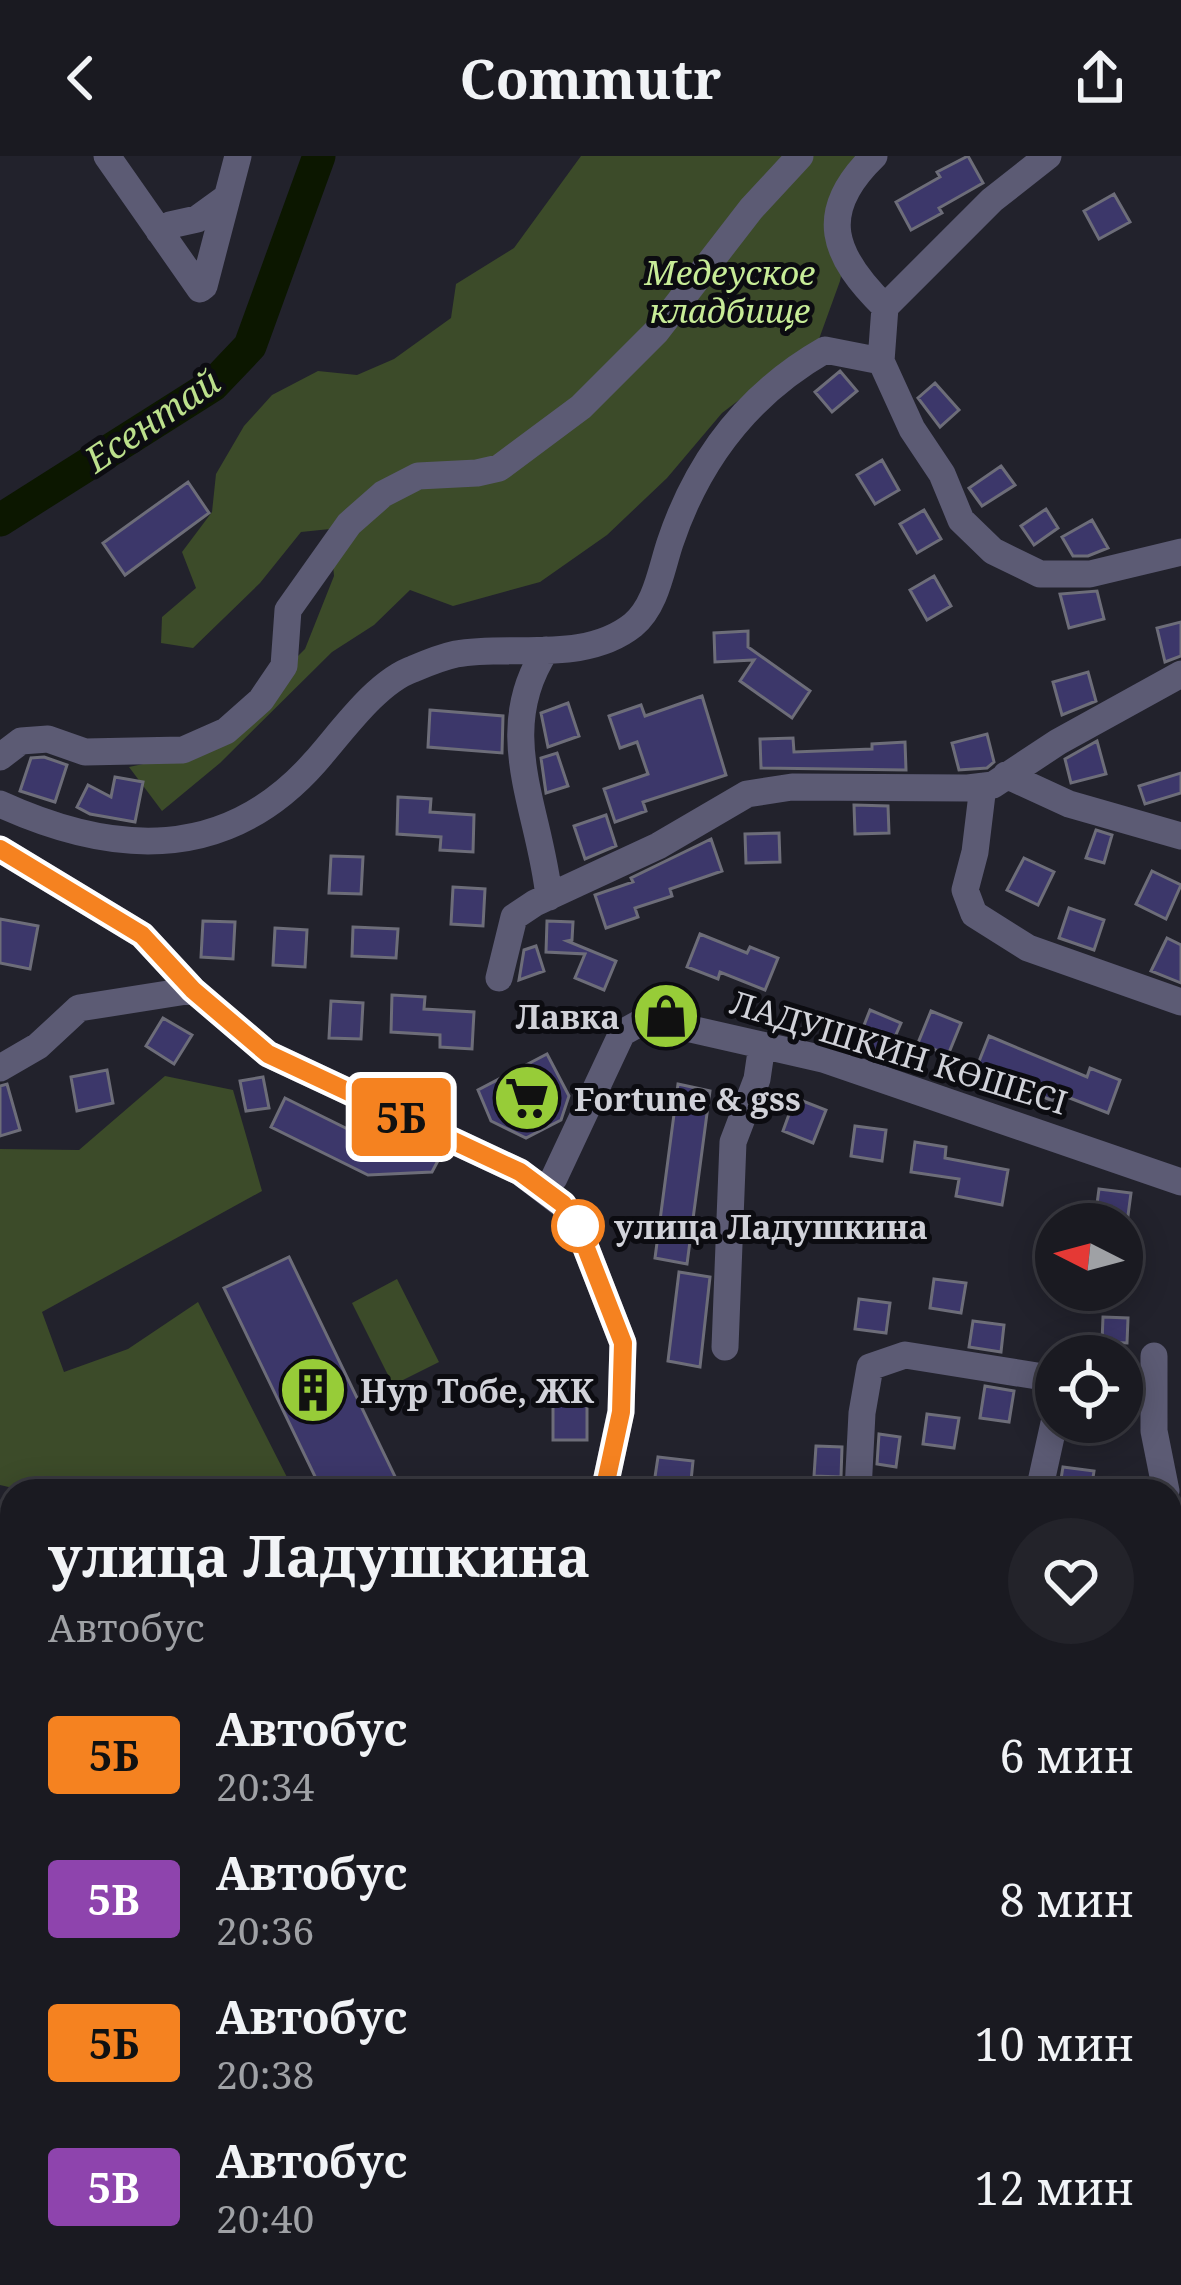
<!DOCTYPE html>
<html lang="ru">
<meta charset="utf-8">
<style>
body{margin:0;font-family:"Noto Serif",serif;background:#23232a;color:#f1f3f6;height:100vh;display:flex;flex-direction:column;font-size:45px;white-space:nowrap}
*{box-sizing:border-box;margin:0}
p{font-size:39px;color:#9fa1a5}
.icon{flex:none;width:66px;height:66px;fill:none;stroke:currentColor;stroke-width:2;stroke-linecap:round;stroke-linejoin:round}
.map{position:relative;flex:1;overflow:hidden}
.details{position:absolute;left:0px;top:1323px;width:1182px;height:807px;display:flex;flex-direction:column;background:#1a1a21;border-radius:36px 36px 0 0;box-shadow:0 6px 30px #0003,0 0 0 3px #38383f}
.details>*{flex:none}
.badge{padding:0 24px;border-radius:9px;font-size:42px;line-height:78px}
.needle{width:78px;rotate:276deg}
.buttons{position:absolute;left:1035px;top:1047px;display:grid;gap:24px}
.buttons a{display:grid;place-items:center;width:108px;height:108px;border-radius:50%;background:#1a1a21;box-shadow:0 6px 30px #0003,0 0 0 3px #38383f;font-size:60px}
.map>.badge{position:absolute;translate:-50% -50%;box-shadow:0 0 0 6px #fff}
.round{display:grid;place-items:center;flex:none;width:126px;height:126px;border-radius:63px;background:#23232a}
.overview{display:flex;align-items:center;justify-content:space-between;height:204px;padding:0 48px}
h1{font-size:57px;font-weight:700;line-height:90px}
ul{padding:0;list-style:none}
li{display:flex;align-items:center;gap:36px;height:144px;padding:0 48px}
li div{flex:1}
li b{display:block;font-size:45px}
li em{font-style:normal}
li .badge{min-width:132px;font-weight:700;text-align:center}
header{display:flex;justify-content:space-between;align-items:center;height:156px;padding:0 48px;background:#1a1a21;font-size:54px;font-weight:700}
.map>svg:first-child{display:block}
.green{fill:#3c4b29}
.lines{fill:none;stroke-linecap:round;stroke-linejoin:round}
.river{stroke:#0c1700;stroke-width:33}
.building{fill:#3c376a;stroke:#6d6d79;stroke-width:3}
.minor{stroke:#5c5b74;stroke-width:27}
.line-casing{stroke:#fff;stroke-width:27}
.line{stroke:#f58220;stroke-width:18}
.stop-dot{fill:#fff;stroke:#f58220;stroke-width:6}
.labels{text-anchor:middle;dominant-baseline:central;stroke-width:10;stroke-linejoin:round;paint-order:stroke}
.park-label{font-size:33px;font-style:italic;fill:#c7ec97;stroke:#0c0c11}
.poi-label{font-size:33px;font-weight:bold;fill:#d1d2d9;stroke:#0c0c11;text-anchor:start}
.street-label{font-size:33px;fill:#d1d2d9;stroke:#0c0c11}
.stop-label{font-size:33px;font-weight:bold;fill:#d1d2d9;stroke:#0c0c11;text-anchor:start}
.water-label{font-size:36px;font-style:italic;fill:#bce08c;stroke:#0c0c11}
</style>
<header><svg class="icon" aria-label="back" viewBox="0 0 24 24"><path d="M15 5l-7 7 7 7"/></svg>Commutr<svg class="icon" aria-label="share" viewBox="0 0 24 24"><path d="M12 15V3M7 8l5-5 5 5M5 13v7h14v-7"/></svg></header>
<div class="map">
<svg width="1181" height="2129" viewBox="0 0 1181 2129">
<rect width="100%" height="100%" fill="#22222c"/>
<path class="green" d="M581,0H881L850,30V75L840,125L819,183L722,257L667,322L607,379L540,426L453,450L410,434L374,469L332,496L220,607L162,655L129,611L203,595L305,493L334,420L330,373L301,376L260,427L193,492L161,487L162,461L196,432L182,396L212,356L216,318L244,270L272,239L318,215L357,219L394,203L451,162L456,128L514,92Z
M165,920L233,934L262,1035L42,1156L64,1216L128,1193L198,1146L294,1335H26L0,1329V993L79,994Z
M397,1123L439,1206L393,1229L352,1147Z
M1170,1892L1181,1894V1995L1170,1993Z"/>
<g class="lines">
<path class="river" d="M0,364L213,229L250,190L319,0"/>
</g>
<path class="building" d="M968,0L983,27L939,52L942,57L911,74L896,46L940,21L937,16Z
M1114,38L1130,66L1099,83L1084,55Z
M840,215L857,235L832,256L815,236Z
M935,227L959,254L940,271L918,242Z
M882,304L899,334L875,348L857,319Z
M1001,310L1015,329L982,350L969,332Z
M188,326L209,357L125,419L103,387Z
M1046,353L1058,372L1034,389L1021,370Z
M924,354L941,383L917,397L900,368Z
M1092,364L1108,392L1088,400H1073L1062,381Z
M934,420L951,450L927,464L910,434Z
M1097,435L1104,463L1069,472L1060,438Z
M1181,466V500L1165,506L1157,472Z
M748,475V491L810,535L792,562L740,525L754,504L715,506L714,477Z
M1088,516L1096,545L1062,559L1053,526Z
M702,540L726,619L643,646L646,655L615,666L604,633L648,618L637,586L620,592L609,560L641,549L645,560Z
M568,547L579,580L548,591L541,557Z
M430,554L503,560L502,597L428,591Z
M987,578L994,606L987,612L959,614L952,587Z
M793,582L794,596L872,593V588L905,586L906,614L761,612L760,583Z
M1097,585L1106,618L1071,627L1065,603Z
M557,597L568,630L546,637L541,602Z
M44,601L67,609L55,646L20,635L31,602Z
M1181,617V637L1145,648L1139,630Z
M115,621L143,626L135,666L90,658L77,651L88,629L111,641Z
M398,641L431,643L430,656L474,659L473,696L440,694L441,681L397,678Z
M854,649L888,650L889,677L855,678Z
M606,659L616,690L585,703L574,670Z
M1096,674L1112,679L1104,707L1086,702Z
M779,677L780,706L746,707L745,678Z
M711,683L722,715L670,733L672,740L635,752L638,761L606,772L595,739L633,726L631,722Z
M331,700L363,701L361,738L329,737Z
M1024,702L1054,716L1038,749L1007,734Z
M1152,715L1181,729L1166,763L1136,748Z
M453,731L485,733L483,770L451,768Z
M1069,752L1104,764L1094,794L1059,782Z
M0,763L38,770L30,813L0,807Z
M203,765L235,766L233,803L201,801Z
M547,765L573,766L572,784L567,785L616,805L604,834L575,822L585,798L546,796Z
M353,771L398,773L396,802L352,800Z
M275,772L307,774L305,811L273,809Z
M700,778L747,797L750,791L778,802L765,834L720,816L718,823L687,811Z
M1167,782L1181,789V827L1151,815Z
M536,790L544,815L519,824L524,794Z
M392,839L425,841L424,853L474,856L472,893L440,891V879L391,876Z
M331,845L363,847L361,883L329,882Z
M870,854L901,867L887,899L857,887Z
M931,855L961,867L948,899L918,887Z
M163,862L192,879L174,908L146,890Z
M989,880L1087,921L1090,912L1120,924L1108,957L1057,937L1053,945L976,913Z
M547,898L569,940L561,964L526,982L491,965L478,934Z
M107,914L113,947L77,955L71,921Z
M263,921L269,952L246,955L240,925Z
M7,928L20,974L0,980V930Z
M678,928L710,935L687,1108L655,1102Z
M285,942L370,984L441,999L432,1016L368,1019L271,971Z
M795,942L826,954L813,987L783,975Z
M855,970L886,974L882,1005L851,1000Z
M915,986L946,991L945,1002L1008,1014L1002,1049L956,1040L959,1023L911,1016Z
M1099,1033L1131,1037L1127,1067L1095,1063Z
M289,1101L402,1335H322L224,1132Z
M679,1116L710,1121L700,1211L668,1205Z
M934,1123L966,1127L961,1157L930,1152Z
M859,1143L890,1147L886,1177L855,1173Z
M1103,1161L1128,1162L1127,1187L1102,1186Z
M973,1165L1004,1169L1001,1196L969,1191Z
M985,1230L1014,1235L1009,1266L980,1262Z
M587,1240V1284H553V1241Z
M927,1258L959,1262L954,1292L923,1288Z
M879,1278L900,1281L896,1311L877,1308Z
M816,1290L842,1291L841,1321L814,1320Z
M658,1301L693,1305L690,1335L653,1334Z
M1063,1311L1094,1315L1091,1335H1059Z"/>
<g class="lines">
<path class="minor" d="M107,0L200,133L204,130L238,0
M874,0C815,57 833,100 885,151
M1048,0L992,44L885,151L881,205L912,273L942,318L961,364L993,395L1040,418H1090L1181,396
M159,75L170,69L197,63L226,42
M546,494C492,576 540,653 549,741
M0,601L21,585L48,583L85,596L183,594L226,575L261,544L284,510L288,454L349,368L383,338L418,320L477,317L499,312L581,251L656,176L751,53L800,0
M1006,619L1069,648L1181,680
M983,630L975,696L965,734L974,758L1028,792L1181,846
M0,648C114,700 226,707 315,606C341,577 376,526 413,513C427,507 442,501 456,498C513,488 584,508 633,469C656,450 661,414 670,387C698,303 748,238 825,194L881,205
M0,693L142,779L193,834L268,898L520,1016L563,1049L577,1069L623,1187L621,1255L604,1335
M499,822L514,761L535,747L658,690L747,638L792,631L968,632L993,629L1058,586L1181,518
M0,912L38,890L79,852L193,834
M545,1032L554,1022L622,877L647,863L823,903L1181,1026
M725,1191L733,986L757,923L762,889
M1154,1200V1275L1166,1335
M858,1335L862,1257L870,1211L905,1199L1056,1223
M1039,1335L1056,1258
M1170,1535L1181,1533
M0,1633L7,1659
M1170,1836L1181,1837
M1170,2113H1181
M324,2118L349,2129
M74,2129L111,2118
M1093,2129L1128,2118"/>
</g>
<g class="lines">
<g class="line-casing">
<path id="line" d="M0,693L142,779L193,834L268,898L520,1016L563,1048L577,1069L623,1187L621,1256L604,1335"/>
</g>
<use href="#line" class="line"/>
</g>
<defs>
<g id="shop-disc" transform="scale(3.45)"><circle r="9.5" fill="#97cc38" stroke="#0c0c11"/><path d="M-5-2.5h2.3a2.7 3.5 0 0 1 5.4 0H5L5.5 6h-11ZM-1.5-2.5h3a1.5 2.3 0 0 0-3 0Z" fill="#111"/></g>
<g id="supermarket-disc" transform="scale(3.45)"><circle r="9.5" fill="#97cc38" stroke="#0c0c11"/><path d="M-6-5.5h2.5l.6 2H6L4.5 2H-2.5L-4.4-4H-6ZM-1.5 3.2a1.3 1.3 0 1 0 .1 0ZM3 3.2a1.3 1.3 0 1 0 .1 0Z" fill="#111"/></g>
<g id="building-disc" transform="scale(3.45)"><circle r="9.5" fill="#97cc38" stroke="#0c0c11"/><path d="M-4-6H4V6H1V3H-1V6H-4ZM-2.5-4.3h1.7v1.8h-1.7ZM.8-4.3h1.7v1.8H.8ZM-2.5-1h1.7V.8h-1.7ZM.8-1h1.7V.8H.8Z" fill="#111"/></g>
</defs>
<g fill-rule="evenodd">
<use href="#shop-disc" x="666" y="860"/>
<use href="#supermarket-disc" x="527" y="942"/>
<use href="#building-disc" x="313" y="1234"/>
</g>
<circle class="stop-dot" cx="578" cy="1070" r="24"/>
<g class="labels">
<g class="park-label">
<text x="730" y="116">Медеуское<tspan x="730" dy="38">кладбище</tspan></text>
</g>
<g class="poi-label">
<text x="620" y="860" text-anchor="end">Лавка</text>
<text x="574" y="942">Fortune &amp; gss</text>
<text x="360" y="1234">Нур Тобе, ЖК</text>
</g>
<g class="street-label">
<text transform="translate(899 896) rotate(17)">ЛАДУШКИН КӨШЕСІ</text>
</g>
<g class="stop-label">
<text x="614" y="1070">улица Ладушкина</text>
</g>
<g class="water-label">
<text transform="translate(152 264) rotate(-34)">Есентай</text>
</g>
</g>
</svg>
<div class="buttons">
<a><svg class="needle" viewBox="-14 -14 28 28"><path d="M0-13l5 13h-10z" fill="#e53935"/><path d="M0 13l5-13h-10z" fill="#9fa1a5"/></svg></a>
<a><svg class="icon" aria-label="locate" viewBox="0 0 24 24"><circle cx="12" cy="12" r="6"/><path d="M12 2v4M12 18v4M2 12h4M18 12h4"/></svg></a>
</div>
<b class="badge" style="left:401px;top:961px;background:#f58220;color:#111">5Б</b>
<section class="details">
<div class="overview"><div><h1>улица Ладушкина</h1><p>Автобус</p></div><a class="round"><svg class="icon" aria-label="heart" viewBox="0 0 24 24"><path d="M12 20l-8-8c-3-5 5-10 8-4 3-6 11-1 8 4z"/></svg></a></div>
<ul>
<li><span class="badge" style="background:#f58220;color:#111">5Б</span><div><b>Автобус</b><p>20:34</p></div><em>6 мин</em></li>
<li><span class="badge" style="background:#8e44ad;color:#fff">5В</span><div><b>Автобус</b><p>20:36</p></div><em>8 мин</em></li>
<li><span class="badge" style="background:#f58220;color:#111">5Б</span><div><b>Автобус</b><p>20:38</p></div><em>10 мин</em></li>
<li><span class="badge" style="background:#8e44ad;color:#fff">5В</span><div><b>Автобус</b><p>20:40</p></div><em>12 мин</em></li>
</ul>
</section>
</div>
